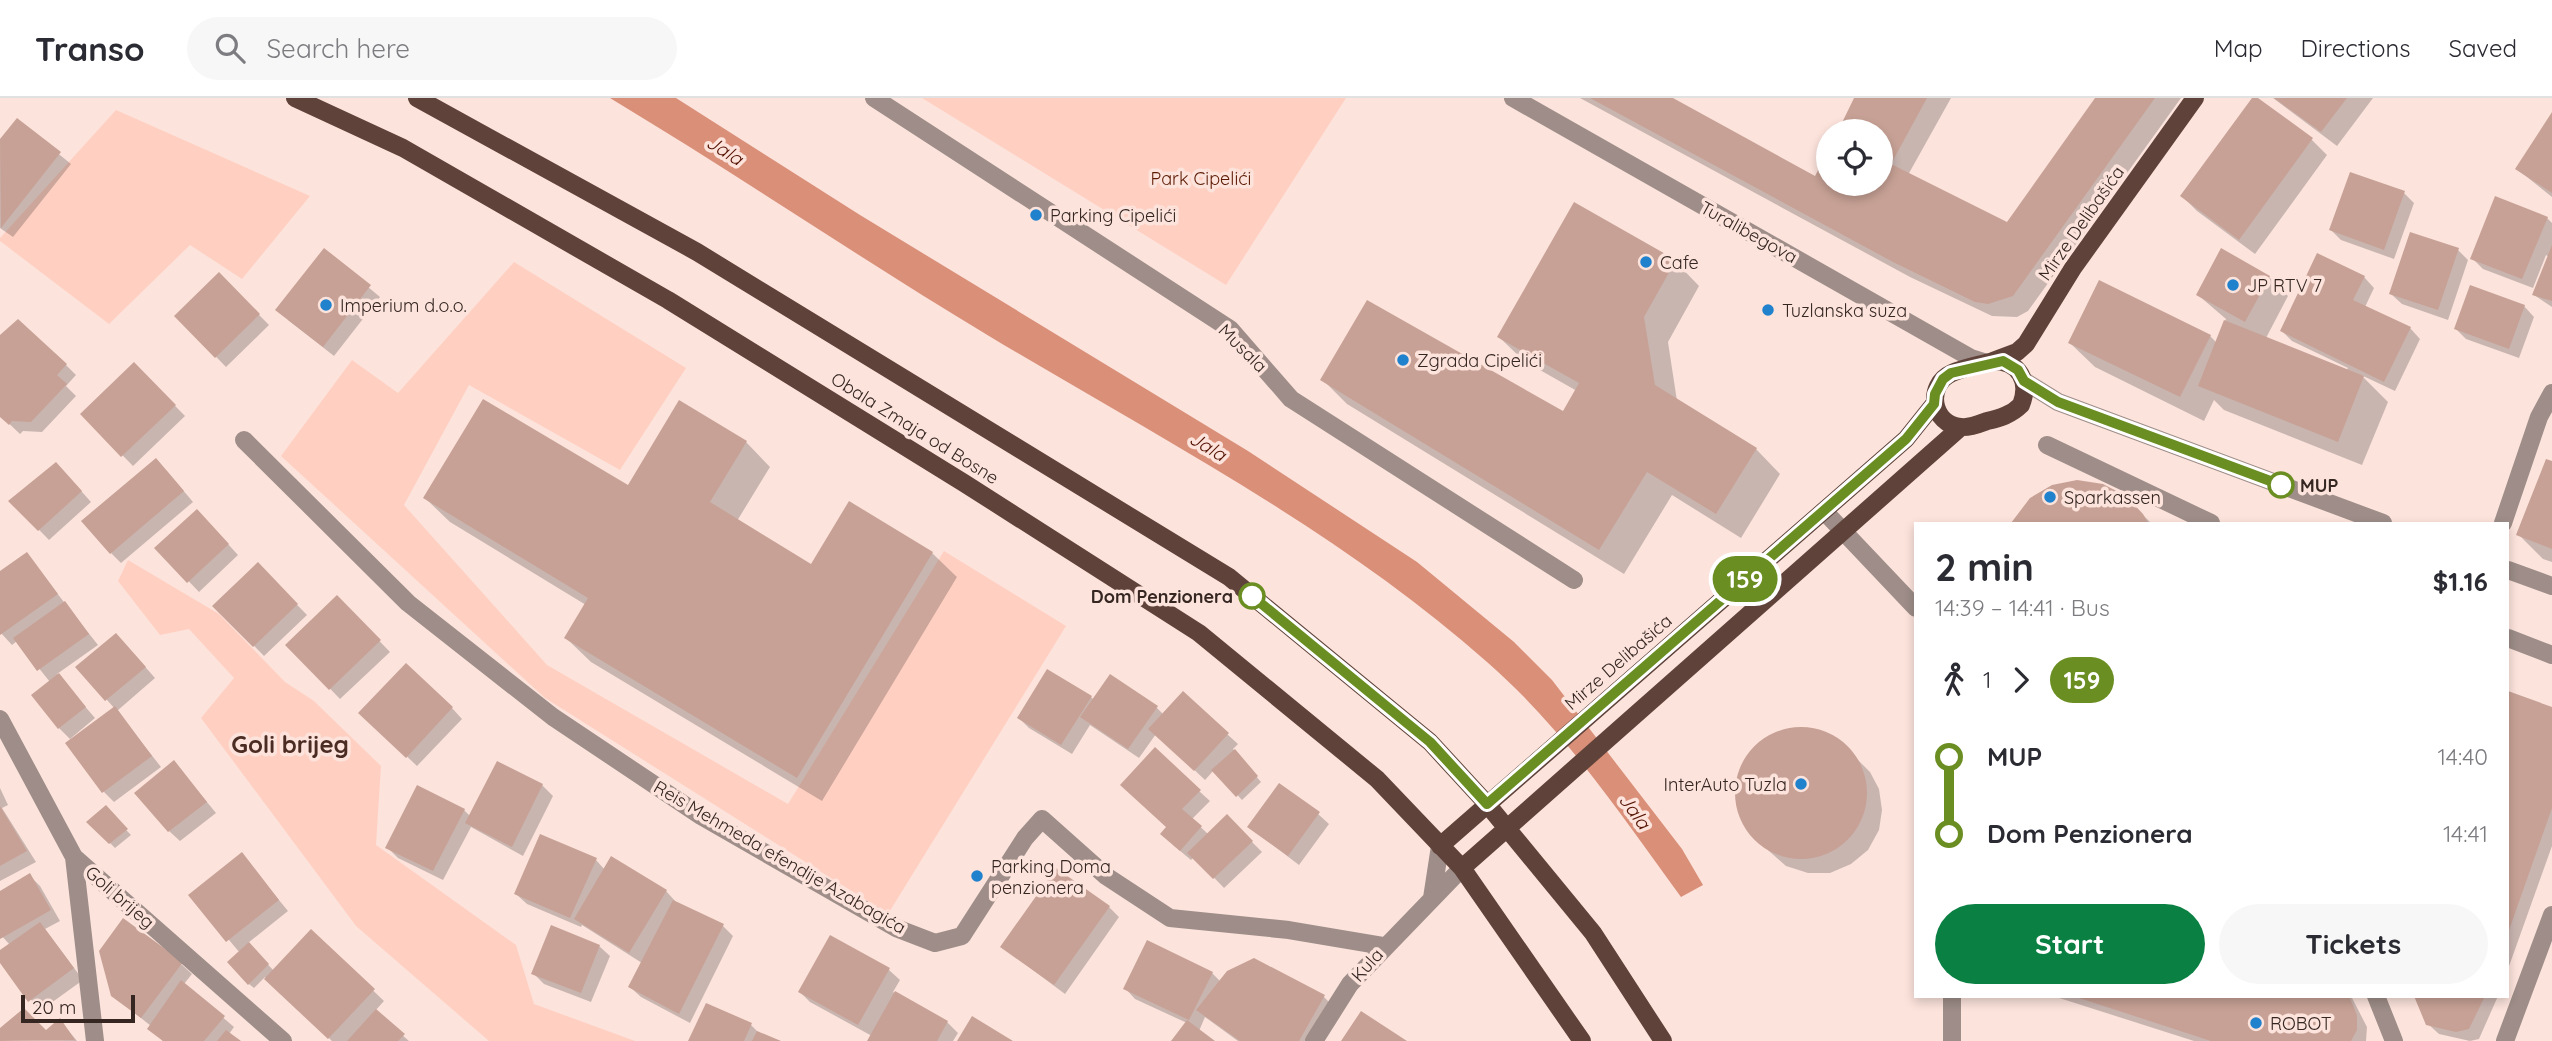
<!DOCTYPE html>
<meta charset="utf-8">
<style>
body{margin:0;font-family:Quicksand,sans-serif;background:#f7f7f7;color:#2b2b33;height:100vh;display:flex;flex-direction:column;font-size:26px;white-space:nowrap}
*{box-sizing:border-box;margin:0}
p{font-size:23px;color:#7c7c81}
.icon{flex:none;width:38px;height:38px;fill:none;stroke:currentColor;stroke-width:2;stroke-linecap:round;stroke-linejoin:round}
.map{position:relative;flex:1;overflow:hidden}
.panel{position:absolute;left:1914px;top:424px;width:595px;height:476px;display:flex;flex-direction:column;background:#fff;border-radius:0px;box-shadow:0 4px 10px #0003}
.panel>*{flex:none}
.badge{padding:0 14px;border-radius:23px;font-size:24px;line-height:46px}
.tools{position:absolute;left:1816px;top:21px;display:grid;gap:14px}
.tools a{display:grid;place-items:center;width:77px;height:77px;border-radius:50%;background:#fff;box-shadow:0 4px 10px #0003;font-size:35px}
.scale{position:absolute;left:21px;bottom:18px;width:114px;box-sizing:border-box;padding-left:7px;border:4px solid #352621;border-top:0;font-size:19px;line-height:24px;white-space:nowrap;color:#352621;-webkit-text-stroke:5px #fce3dc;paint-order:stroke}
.map>.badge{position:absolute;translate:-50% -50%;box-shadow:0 0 0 4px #fff}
.legs{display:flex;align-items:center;gap:10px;height:77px;padding:0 21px;font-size:23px}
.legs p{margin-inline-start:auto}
.overview{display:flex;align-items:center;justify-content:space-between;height:119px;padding:0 21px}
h1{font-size:38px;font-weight:700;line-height:52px}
.button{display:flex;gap:14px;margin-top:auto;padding:14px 21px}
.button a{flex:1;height:80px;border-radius:42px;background:#0b8043;color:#fff;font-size:28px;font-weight:700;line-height:80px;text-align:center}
.button a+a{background:#f7f7f7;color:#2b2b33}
ul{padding:0 21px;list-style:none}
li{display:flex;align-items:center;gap:24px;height:77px;font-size:26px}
li i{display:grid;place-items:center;width:10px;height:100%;margin:0 9px;background:currentColor}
li i::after{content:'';width:18px;height:18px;margin:-9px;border:5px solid;border-radius:50%;background:#fff}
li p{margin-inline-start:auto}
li:first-child i{background:linear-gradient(#0000 50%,currentColor 0)}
li:last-child i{background:linear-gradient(currentColor 50%,#0000 0)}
header{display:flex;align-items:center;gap:42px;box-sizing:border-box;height:98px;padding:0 35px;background:#fff;border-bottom:2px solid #e1e1e2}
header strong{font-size:33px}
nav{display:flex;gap:38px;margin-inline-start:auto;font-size:24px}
.search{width:490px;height:63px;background:#f7f7f7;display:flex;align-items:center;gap:18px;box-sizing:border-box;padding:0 24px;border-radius:38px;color:#7c7c81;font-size:26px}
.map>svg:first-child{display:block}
.green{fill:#ffd0c2}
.water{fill:#d98f78}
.shadow{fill:#0003}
.building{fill:#c7a195}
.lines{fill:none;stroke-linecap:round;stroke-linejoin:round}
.minor{stroke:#9e8d88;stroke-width:18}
.major{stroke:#5f433a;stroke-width:18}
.line-1-casing{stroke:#fff;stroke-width:16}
.line-1{stroke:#6b8e23;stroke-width:10}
.poi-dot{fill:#2081cd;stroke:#fce3dc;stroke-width:2.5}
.stop-1-dot{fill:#fff;stroke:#6b8e23;stroke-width:3.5}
.labels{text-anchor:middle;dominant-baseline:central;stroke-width:7;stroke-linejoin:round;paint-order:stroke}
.park-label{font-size:18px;fill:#5c1a03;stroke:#fce3dc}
.poi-label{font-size:18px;fill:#352621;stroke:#fce3dc;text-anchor:start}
.street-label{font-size:18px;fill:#352621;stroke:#fce3dc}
.stop-label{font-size:18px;font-weight:bold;fill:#352621;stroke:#fce3dc;text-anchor:start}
.water-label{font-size:19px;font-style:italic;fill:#531100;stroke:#fce3dc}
.district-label{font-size:24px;font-weight:bold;fill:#4b2c23;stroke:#fce3dc}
</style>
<header>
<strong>Transo</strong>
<div class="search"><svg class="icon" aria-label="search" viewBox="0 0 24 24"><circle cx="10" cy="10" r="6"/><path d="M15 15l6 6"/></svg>Search here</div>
<nav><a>Map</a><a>Directions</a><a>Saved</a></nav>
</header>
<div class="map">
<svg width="2552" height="943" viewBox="0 0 2552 943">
<rect width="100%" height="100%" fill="#fce3dc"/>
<path class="green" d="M922,0H1346L1226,187Z
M116,12L310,98L242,181L190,147L109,226L0,143V140Z
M514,164L686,270L620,372L469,287L404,407L547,567L788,706L944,453L1066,528L888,816L545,600L281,358L352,262L398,295Z
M128,462L219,516L285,584L314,603L381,668L376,747L516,847L534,906L635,943H489L356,828L201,620L234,580L189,531L160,537L118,483Z"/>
<path class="water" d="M610,0H676L860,117L1248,353L1417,464L1514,544L1552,582L1682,751L1703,787L1681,799C1621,717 1564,631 1487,564C1338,432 1159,340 989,238C861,161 738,77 610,0Z"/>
<path class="shadow" d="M1580,0H1669L1829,86H1881V33H1839L1855,0H1951L1908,77L2008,126L2098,0H2181L2028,213L2017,219L1992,218L1910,179Z
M2254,0L2312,42L2327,57L2255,156L2197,113L2182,98Z
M2273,0H2373L2337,48Z
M2552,17V99L2517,71Z
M17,22L71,66L13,139L0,130V44Z
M2404,95L2414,105L2394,161L2341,142L2331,132Z
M2547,120L2552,125V209L2534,197L2549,159L2546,157L2533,190L2483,171L2472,160Z
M324,152L380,199L334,258L288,222Z
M2458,152L2468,162L2448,222L2402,206L2391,196Z
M1675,163L1699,188L1668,244L1677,303L1756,351L1780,376L1741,440L1672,397L1624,476L1347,306L1322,281L1564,316L1577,293L1524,263L1499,239Z
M219,176L269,227L226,269L176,218Z
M2269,179L2288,198L2266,240L2346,273L2348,270L2292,243L2282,233L2364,179L2374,190L2365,209L2410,230L2420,241L2395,293L2361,277L2388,304L2362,367L2224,312L2214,302L2204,323L2095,269L2070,245L2210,238L2217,245L2226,221L2198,197Z
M2524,208L2534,219L2519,260L2466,241L2456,231Z
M0,240L66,267L76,277L66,288L76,298L42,334L23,333L20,336L0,317Z
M134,266L185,318L133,368L82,316Z
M746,344L770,369L737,423L812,468L932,455L957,479L822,703L591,564L566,540L586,507L450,424L425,400L628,390Z
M2552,365V464L2543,461L2518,436Z
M166,372L193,404L121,465L111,455Z
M66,376L91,404L49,442L11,403Z
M2125,399L2151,425H2012L2031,401Z
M207,423L238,457L199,494L157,450Z
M26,456L98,547L57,576L95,620L70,641L59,630L50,584L17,543L12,547L0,534V475Z
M258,467L307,517L264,558L215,508Z
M337,499L390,554L340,601L288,547Z
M126,547L155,580L117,613L161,669L114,704L104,694L115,611L78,569Z
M2508,595L2552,611V748L2508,871Z
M1091,599L1094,602L1157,610L1163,616L1227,636L1238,646L1233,651L1261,684L1242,702L1214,672L1205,682L1156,636L1139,660L1090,627L1072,656L1029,630L1019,620Z
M452,610L462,621L417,668L361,615Z
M1801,630L1821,633L1839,643L1870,674L1879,691L1882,712L1879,732L1868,752L1851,766L1830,775H1808L1786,768L1752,738L1741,719L1736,697L1739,676L1748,658L1763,643L1781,633Z
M174,664L216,715L180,743L169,733Z
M497,665L542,687L553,698L523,758L471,729L443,782L398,760L387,749L464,712L470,718Z
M0,690L8,707L2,710L36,764L0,783Z
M1199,693L1210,703L1192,721L1208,736L1227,719L1262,754L1224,790L1194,759L1191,762L1173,747L1168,730L1133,697Z
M105,710L131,737L115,750L89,724Z
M1318,716L1329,726L1299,767L1249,729Z
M241,756L288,813L248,845L274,873L311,833L384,903L375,913L409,943H332L265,879L254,890L249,886L240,855L191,797Z
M596,762L605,772L666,793L676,804L723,828L733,838L690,925L641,899L630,889L642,865L582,827L581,829L527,806L516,796Z
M30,778L40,788L60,823L45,831L83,882L40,913L0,862V854L10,847L0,836V795Z
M1109,809L1119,819L1065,896L1002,849Z
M831,839L889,872L900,882L893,894L947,924L958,935L953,943H869L872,938L810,904L800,894Z
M599,848L610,858L591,904L544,886L533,875Z
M181,866L192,876L184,886L234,929L229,936L238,943H163L150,931L151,928L112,897Z
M1212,875L1221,884L1323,898L1334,909L1315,943H1238L1205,919L1199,933L1212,943H1173L1187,925L1135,901L1125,890Z
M2053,898H2351L2367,929L2366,943H2194Z
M2416,898H2498L2479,941L2470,943L2439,936L2428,926Z
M60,922L77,943L0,942V932L46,934Z
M751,927L760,936L776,943H690Z"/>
<path class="building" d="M1590,0H1673L1815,78L1829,52V86H1881V33H1838L1854,0H1927L1891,66L2007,124L2095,0H2155L2013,198L1988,206L1975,204L1893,164Z
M2252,0H2258L2313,40L2239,142L2180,98Z
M2274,0H2347L2321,34Z
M2552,14V95L2515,71Z
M17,20L61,54L1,130L0,41Z
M2350,74L2405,93L2384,152L2329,132Z
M2495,98L2548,119L2522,181L2470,161Z
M1574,104L1676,162L1644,219L1655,287L1757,350L1716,416L1647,374L1599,452L1320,282L1367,202L1563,313L1579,285L1497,239Z
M2410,134L2459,150L2438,212L2389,196Z
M2552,147V203L2532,197Z
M324,150L371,187L323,249L275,212Z
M2221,150L2270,178L2245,224L2196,197Z
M2317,155L2365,178L2353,202L2411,229L2384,284L2280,233Z
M219,174L260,216L215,260L174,218Z
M2099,182L2211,237L2180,299L2068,245Z
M2470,187L2525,207L2509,251L2454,231Z
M18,221L67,266L57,277L67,286L31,324L12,323L9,327L0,319V237Z
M2224,222L2364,278L2338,344L2198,288Z
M134,264L176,307L121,359L80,316Z
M483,301L628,387L679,302L747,343L710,404L811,466L849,403L933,454L797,680L564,540L588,500L423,400Z
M156,360L184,393L110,456L81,423Z
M2546,361L2552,363V451L2516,437Z
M56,364L82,393L38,433L8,403Z
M2077,382L2103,386L2126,398L2143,416L2148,425H2011L2030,400L2052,387Z
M197,411L229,446L187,485L154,450Z
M27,454L58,496L0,537V473Z
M258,464L298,506L253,549L212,508Z
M337,497L381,542L329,592L285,547Z
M65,503L89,536L37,573L13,540Z
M116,535L146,569L105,603L75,569Z
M406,565L453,609L406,660L358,615Z
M1047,571L1092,598L1061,647L1017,620Z
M59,575L86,609L58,631L31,597Z
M1110,576L1158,608L1128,651L1080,619Z
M1183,593L1229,635L1194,673L1148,631Z
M2508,593L2552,609V710L2508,835Z
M115,608L152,658L102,695L65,645Z
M1735 695a66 66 0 1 1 132 0a66 66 0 1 1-132 0Z
M1155,649L1201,692L1182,711L1202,728L1180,753L1160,736L1166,729L1120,687Z
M1235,651L1258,678L1236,699L1211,672Z
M174,662L207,704L168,734L134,695Z
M497,663L543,686L512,749L465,725Z
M1279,685L1320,714L1288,758L1247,729Z
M417,687L465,711L433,773L385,750Z
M106,707L128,731L109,746L86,724Z
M0,708L27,753L0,768Z
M1227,716L1253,743L1213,781L1187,755Z
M540,736L597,760L570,820L514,796Z
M242,754L279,802L226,844L188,797Z
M611,758L667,792L629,855L574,821Z
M1056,770L1110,808L1054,887L1000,849Z
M30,775L51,812L0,841V793Z
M673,802L724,826L679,916L628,889Z
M123,820L183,864L141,920L111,898L99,853Z
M40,824L74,870L28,904L0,865V852Z
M551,827L600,847L581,895L531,876Z
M311,831L375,891L328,941L264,881Z
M830,837L890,870L858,927L798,894Z
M1147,842L1213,874L1189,922L1123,891Z
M249,844L269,866L248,887L227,864Z
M1254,860L1325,897L1299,943H1240L1196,912L1227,873Z
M181,882L225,918L204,943H163L147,931Z
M895,893L948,923L937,943H867Z
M2073,898H2349L2357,917V932L2351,943H2211Z
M2414,898H2485L2469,931L2456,934L2426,927Z
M706,905L752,925L744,943H688Z
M24,910L46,932L60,920L75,942L0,943V930Z
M376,911L405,936L398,943H347Z
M1361,913L1407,943H1341Z
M972,918L1013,943H957Z
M1187,922L1215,943H1171Z
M226,932L241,943H217Z
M757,933L781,943H752Z"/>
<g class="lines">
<path class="minor" d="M874,0L1230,231L1291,301L1574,482
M1513,0L1971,260L1987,265
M2024,283L2058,304L2383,425
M244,342L408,505L553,619L701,718L896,830L935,845L962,838L1025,740L1042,721L1106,778L1170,820L1289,832L1384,848
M2047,347L2211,425
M1824,413L1916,510
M2503,425L2539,319L2552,295
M2508,472L2552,488
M2508,540L2552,557
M0,621L74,759L283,943
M74,759L95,943
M1432,800L1440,748
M2376,898L2394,943
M1314,943L1350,886L1462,770
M1952,943V898
M2505,943L2552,817"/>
<path class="major" d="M295,0L403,50L668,202L964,385L1199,535L1377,681L1462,770L1582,943
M417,0L697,154L1229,479L1430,644L1487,706L1593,835L1663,943
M1993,263L2017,254L2026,246L2073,170L2195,0
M1993,263C2020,263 2030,284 2021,307C2011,317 2000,320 1987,323C1979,326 1970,330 1961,329C1932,327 1925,287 1952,275C1965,269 1980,267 1993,263Z
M1440,748L1906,341L1934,306
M1462,770L1961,329"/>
</g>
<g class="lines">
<g class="line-1-casing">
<path id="line-1" d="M1252,498L1430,644L1487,706L1906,341L1934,306L1935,296L1943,281L1951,275L2003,263L2018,272L2024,283L2058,304L2281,387"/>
</g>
<use href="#line-1" class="line-1"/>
</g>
<g class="poi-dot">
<circle cx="1036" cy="117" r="7"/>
<circle cx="1646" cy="164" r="7"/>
<circle cx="2233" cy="187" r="7"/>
<circle cx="326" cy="207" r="7"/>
<circle cx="1768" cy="212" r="7"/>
<circle cx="1403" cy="262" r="7"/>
<circle cx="2050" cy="399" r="7"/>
<circle cx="1801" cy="686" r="7"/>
<circle cx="977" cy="778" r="7"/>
<circle cx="2256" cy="925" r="7"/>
</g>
<g class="stop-1-dot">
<circle cx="2281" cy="387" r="12"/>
<circle cx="1252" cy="498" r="12"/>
</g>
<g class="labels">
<g class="park-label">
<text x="1201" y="80">Park Cipelići</text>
</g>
<g class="poi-label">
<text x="1050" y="117">Parking Cipelići</text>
<text x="1660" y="164">Cafe</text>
<text x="2247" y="187">JP RTV 7</text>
<text x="340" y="207">Imperium d.o.o.</text>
<text x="1782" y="212">Tuzlanska suza</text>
<text x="1417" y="262">Zgrada Cipelići</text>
<text x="2064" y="399">Sparkassen</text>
<text x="1787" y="686" text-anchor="end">InterAuto Tuzla</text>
<text x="991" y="768">Parking Doma<tspan x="991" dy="21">penzionera</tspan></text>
<text x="2270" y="925">ROBOT</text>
</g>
<g class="street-label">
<text transform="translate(2081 125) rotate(-55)">Mirze Delibašića</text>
<text transform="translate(1749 134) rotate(29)">Turalibegova</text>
<text transform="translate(1243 250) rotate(45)">Musala</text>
<text transform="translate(915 330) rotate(32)">Obala Zmaja od Bosne</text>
<text transform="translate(1618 564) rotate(-41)">Mirze Delibašića</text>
<text transform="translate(780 759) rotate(30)">Reis Mehmeda efendije Azabagića</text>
<text transform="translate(120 799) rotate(41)">Goli brijeg</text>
<text transform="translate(1367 867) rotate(-48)">Kula</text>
</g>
<g class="stop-label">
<text x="2300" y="387">MUP</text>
<text x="1233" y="498" text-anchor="end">Dom Penzionera</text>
</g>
<g class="water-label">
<text transform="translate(725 52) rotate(32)">Jala</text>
<text transform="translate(1208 348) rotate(31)">Jala</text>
<text transform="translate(1635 713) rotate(54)">Jala</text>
</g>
<g class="district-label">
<text x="290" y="646">Goli brijeg</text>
</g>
</g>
</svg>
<div class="tools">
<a><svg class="icon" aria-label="locate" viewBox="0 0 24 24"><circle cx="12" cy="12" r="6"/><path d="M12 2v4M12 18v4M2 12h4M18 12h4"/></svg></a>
</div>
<div class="scale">20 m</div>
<b class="badge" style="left:1745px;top:481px;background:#6b8e23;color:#fff">159</b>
<section class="panel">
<div class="overview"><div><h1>2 min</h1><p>14:39 – 14:41 · Bus</p></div><b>$1.16</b></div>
<div class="legs"><svg class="icon" aria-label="walk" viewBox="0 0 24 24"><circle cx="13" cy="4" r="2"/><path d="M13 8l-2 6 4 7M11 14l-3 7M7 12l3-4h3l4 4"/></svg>1<svg class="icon" aria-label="forward" viewBox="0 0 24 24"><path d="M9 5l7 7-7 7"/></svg><b class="badge" style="background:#6b8e23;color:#fff">159</b></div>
<ul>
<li><i style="color:#6b8e23"></i><b>MUP</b><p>14:40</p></li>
<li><i style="color:#6b8e23"></i><b>Dom Penzionera</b><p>14:41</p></li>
</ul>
<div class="button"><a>Start</a><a>Tickets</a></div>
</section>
</div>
